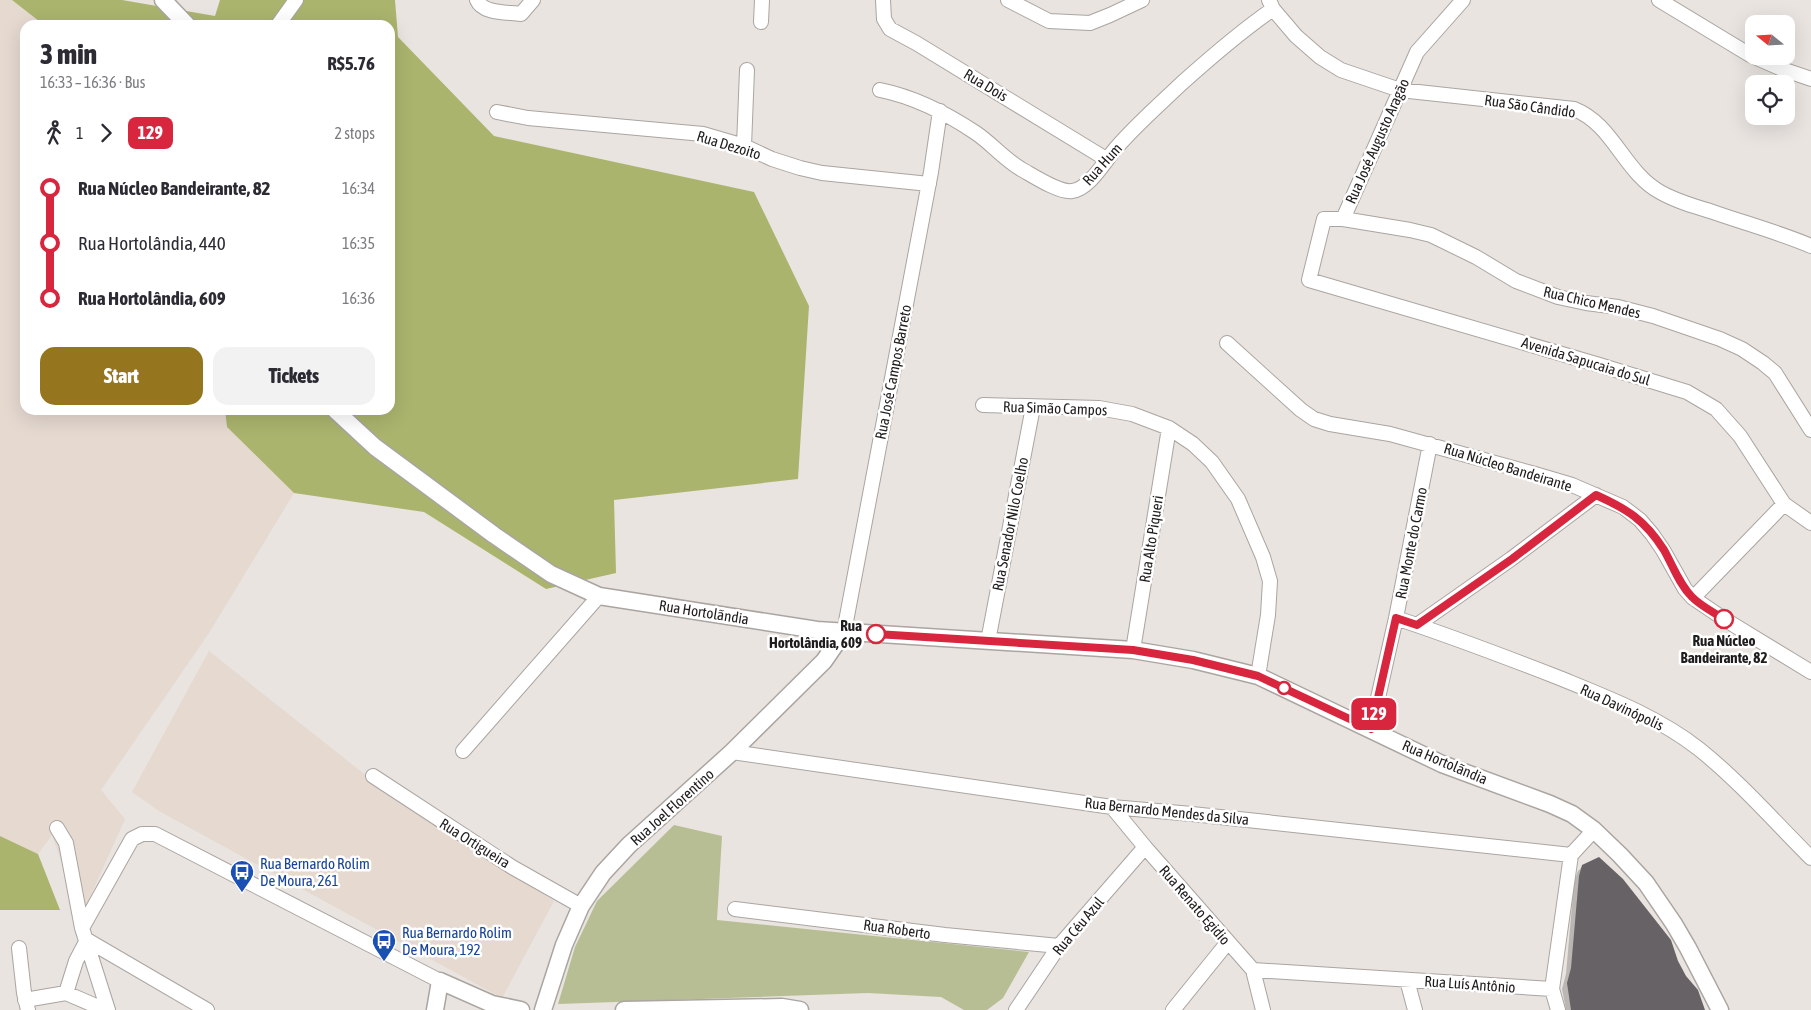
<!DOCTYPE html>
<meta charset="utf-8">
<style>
body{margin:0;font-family:"Asap Condensed",sans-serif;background:#f2f2f3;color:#2b2b33;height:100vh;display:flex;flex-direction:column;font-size:19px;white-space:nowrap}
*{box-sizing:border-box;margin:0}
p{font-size:16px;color:#7c7c81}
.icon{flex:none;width:28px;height:28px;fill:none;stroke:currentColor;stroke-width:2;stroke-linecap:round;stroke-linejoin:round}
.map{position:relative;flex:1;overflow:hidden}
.sheet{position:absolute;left:20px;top:20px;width:375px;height:395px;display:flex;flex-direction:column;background:#fff;border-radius:15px;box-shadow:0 5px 20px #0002}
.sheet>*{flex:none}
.badge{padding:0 10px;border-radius:8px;font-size:18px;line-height:32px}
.needle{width:32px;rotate:288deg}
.tools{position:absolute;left:1745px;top:15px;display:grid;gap:10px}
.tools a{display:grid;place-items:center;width:50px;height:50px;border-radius:10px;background:#fff;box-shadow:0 5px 20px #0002;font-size:25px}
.map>.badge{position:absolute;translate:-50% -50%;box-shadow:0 0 0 2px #fff}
.legs{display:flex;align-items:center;gap:8px;height:55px;padding:0 20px;font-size:16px}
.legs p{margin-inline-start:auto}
.summary{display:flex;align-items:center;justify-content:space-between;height:85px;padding:0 20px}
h1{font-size:28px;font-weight:800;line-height:38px}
.button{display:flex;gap:10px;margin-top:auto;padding:10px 20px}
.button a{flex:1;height:58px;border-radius:15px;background:#95751d;color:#fff;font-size:20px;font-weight:800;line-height:58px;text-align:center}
.button a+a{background:#f2f2f3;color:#2b2b33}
ul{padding:0 20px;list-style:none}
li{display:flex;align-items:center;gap:18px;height:55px;font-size:19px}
li i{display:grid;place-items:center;width:8px;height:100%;margin:0 6px;background:currentColor}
li i::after{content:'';width:12px;height:12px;margin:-6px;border:4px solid;border-radius:50%;background:#fff}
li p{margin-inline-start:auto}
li:first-child i{background:linear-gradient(#0000 50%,currentColor 0)}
li:last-child i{background:linear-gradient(currentColor 50%,#0000 0)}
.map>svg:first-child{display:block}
.built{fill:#e5d9d0}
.green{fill:#b8be93}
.forest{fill:#abb46d}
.shadow{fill:#0003}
.building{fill:#676265}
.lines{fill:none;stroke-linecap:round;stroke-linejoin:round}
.minor-casing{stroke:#aaa5a1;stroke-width:16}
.tertiary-casing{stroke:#aaa5a1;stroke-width:19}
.minor{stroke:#fff;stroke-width:14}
.tertiary{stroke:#fff;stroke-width:16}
.line-1-casing{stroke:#fff;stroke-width:11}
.line-1{stroke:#d7263d;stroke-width:8}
.stop-1-dot{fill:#fff;stroke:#d7263d;stroke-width:2.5}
.labels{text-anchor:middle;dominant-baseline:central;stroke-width:5;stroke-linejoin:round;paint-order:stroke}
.street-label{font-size:15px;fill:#1f1d1c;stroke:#fff}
.stop-label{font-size:15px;font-weight:bold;fill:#1f1d1c;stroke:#fff;text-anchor:end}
.transit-label{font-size:15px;fill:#164399;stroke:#fff;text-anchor:start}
</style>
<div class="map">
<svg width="1811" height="1010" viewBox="0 0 1811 1010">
<rect width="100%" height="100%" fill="#e9e4e0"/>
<path class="built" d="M0,0H12L44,25H25V410H225L227,427L294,493L209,633L101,790L125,819L81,917L52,835L38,854L0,836Z
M209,651L368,777L554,901L502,998L159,811L132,792Z"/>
<path class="green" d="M674,825L722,836L717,920L1029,952L1003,998L987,1010H964L941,997L868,993L558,1004L575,947L597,901Z"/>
<path class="forest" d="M12,0H122L215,16L220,0H395L398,37L494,136L754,192L809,306L798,479L614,500L616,573L546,589L424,512L294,493L227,427L225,410H390V25H44Z
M0,836L38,854L60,910H0Z"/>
<path class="shadow" d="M1583,866L1677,962L1703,1010H1566L1562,989L1566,974L1574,882L1578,871Z"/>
<path class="building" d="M1599,857L1623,879L1671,940L1678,961L1686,976L1698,990L1705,1010H1571L1567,983L1571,968L1579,876L1582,865Z"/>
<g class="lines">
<g class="minor-casing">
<path id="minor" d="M477,0C483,14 507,12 521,14L533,0
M883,0L884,19L890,29L916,43L1106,159
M1008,0L1049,21L1090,23L1110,15L1142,0
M1269,0L1273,9L1296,36L1320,57L1341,70L1400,90L1574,109C1613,124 1624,172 1660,192C1676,201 1693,206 1710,211C1744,223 1778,232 1811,246
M1463,0L1417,52L1343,219H1324L1309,280L1596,364L1687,392L1716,409L1740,436L1784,504L1811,523
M1659,0L1750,55L1782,69L1811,79
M761,22L762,0
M278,25L296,0
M880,90C915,97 946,113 976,133C992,144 1004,159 1021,169C1032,175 1059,193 1072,191C1089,190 1106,159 1117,147C1137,124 1160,104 1182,83C1211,57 1241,31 1273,9
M497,112L528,118L703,134L744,146L772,159L800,168L822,173L929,184
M744,146L747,70
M1343,219L1410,230L1431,235L1476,257L1516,281L1558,297L1586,303L1618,307L1653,316L1720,339L1742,349L1763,363L1775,373L1811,430
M1227,343L1301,410L1314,419L1330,424L1390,434L1535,474L1572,485L1623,507L1640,520L1652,534L1663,550L1685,589L1693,598L1724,619L1811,672
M983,405L1099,408L1132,414L1169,428L1193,444L1212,462L1238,499L1263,557L1270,581L1268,615L1258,676
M1693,598L1784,504
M1396,618C1450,636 1503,656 1557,677C1606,697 1657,716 1699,749C1739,781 1774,821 1811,858
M1417,625L1511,559L1596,495
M844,632L931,172L940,111
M988,641L1033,407
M1133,650L1169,428
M1371,729L1396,618L1430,444
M463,751L599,596
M732,752L1112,807L1192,814L1571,855L1594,830
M373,776L512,867L581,906
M1112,807L1145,847L1253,970L1263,1010
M57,828L66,843L82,928L108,1010
M735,909L945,935L1059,946
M82,928L132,839L142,834H155L440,981
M19,948L24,993L28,1010
M1253,970L1552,989
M1407,980L1415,1010
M66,993L76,961L87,940L207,1010
M25,1000L66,993L96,1006L106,1005
M1016,1010L1059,946L1145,847
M1173,1010L1228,942
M1558,1010L1552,989L1571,855"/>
</g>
<g class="tertiary-casing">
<path id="tertiary" d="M163,0L187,25
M335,410L375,447L494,535L551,574L599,596L817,630L1133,650L1193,660L1258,676L1442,764L1550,804L1572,814L1594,830L1620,855L1646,883L1674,924L1688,948L1720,1010
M435,1010L440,981L492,1004L521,1010
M543,1010L564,945L581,906L603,873L629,845L732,752L824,661L844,632
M624,1010L782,1007L800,1010"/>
</g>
<use href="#minor" class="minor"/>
<use href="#tertiary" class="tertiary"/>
</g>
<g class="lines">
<g class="line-1-casing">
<path id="line-1" d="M876,634L1133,650L1193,660L1258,676L1371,729L1396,618L1417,625L1512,559L1596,495C1627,509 1645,520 1664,550C1673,566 1679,584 1692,597C1701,606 1713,612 1724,619"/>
</g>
<use href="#line-1" class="line-1"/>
</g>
<defs>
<g id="bus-pin" transform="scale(1.25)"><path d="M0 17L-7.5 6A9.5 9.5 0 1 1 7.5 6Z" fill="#1a4fb4" stroke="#fff"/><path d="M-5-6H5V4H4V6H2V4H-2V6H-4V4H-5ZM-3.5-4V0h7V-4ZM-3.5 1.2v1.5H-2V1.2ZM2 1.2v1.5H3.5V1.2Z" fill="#fff"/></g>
</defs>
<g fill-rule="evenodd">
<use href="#bus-pin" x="242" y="872"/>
<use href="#bus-pin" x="384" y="941"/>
</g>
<g class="stop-1-dot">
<circle cx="1724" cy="619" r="9"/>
<circle cx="876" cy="634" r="9"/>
<circle cx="1284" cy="688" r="6"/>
</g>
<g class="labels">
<g class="street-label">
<text transform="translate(986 85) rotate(31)">Rua Dois</text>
<text transform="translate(1530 106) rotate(8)">Rua São Cândido</text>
<text transform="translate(1377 141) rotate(-66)">Rua José Augusto Aragão</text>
<text transform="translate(729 145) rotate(17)">Rua Dezoito</text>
<text transform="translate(1102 164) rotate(-48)">Rua Hum</text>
<text transform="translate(1592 302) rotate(13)">Rua Chico Mendes</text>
<text transform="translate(1586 361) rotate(17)">Avenida Sapucaia do Sul</text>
<text transform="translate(893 372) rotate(-79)">Rua José Campos Barreto</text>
<text transform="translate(1055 408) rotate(2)">Rua Simão Campos</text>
<text transform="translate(1508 467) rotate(17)">Rua Núcleo Bandeirante</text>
<text transform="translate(1010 524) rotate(-79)">Rua Senador Nilo Coelho</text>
<text transform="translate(1151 539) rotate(-81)">Rua Alto Piqueri</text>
<text transform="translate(1411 543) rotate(-79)">Rua Monte do Carmo</text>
<text transform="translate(704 612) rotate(9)">Rua Hortolãndia</text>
<text transform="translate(1622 707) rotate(25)">Rua Davinópolis</text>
<text transform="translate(1445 762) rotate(23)">Rua Hortolãndia</text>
<text transform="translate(672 807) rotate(-42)">Rua Joel Florentino</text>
<text transform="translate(1167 811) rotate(6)">Rua Bernardo Mendes da Silva</text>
<text transform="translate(475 843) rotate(32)">Rua Ortigueira</text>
<text transform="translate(1195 905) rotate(49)">Rua Renato Egidio</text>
<text transform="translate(1078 926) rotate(-50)">Rua Céu Azul</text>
<text transform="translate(897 929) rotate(8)">Rua Roberto</text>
<text transform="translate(1470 984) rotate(4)">Rua Luís Antônio</text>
</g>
<g class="stop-label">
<text x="862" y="625">Rua<tspan x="862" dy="17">Hortolândia, 609</tspan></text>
<text x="1724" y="640" text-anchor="middle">Rua Núcleo<tspan x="1724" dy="17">Bandeirante, 82</tspan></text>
</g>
<g class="transit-label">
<text x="260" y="863">Rua Bernardo Rolim<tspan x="260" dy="17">De Moura, 261</tspan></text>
<text x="402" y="932">Rua Bernardo Rolim<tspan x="402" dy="17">De Moura, 192</tspan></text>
</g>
</g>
</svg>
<div class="tools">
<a><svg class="needle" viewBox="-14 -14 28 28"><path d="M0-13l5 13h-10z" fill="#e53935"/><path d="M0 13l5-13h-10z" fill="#7c7c81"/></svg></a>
<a><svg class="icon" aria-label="locate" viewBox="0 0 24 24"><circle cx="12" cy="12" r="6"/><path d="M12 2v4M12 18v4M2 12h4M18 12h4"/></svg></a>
</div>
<b class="badge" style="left:1374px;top:714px;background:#d7263d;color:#fff">129</b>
<section class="sheet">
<div class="summary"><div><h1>3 min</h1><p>16:33 – 16:36 · Bus</p></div><b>R$5.76</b></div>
<div class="legs"><svg class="icon" aria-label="walk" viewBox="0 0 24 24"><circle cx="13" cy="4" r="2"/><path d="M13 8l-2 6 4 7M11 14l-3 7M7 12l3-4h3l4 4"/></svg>1<svg class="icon" aria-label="forward" viewBox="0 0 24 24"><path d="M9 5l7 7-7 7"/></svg><b class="badge" style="background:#d7263d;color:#fff">129</b><p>2 stops</p></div>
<ul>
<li><i style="color:#d7263d"></i><b>Rua Núcleo Bandeirante, 82</b><p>16:34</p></li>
<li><i style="color:#d7263d"></i><span>Rua Hortolândia, 440</span><p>16:35</p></li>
<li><i style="color:#d7263d"></i><b>Rua Hortolândia, 609</b><p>16:36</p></li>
</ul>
<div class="button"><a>Start</a><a>Tickets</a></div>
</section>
</div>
